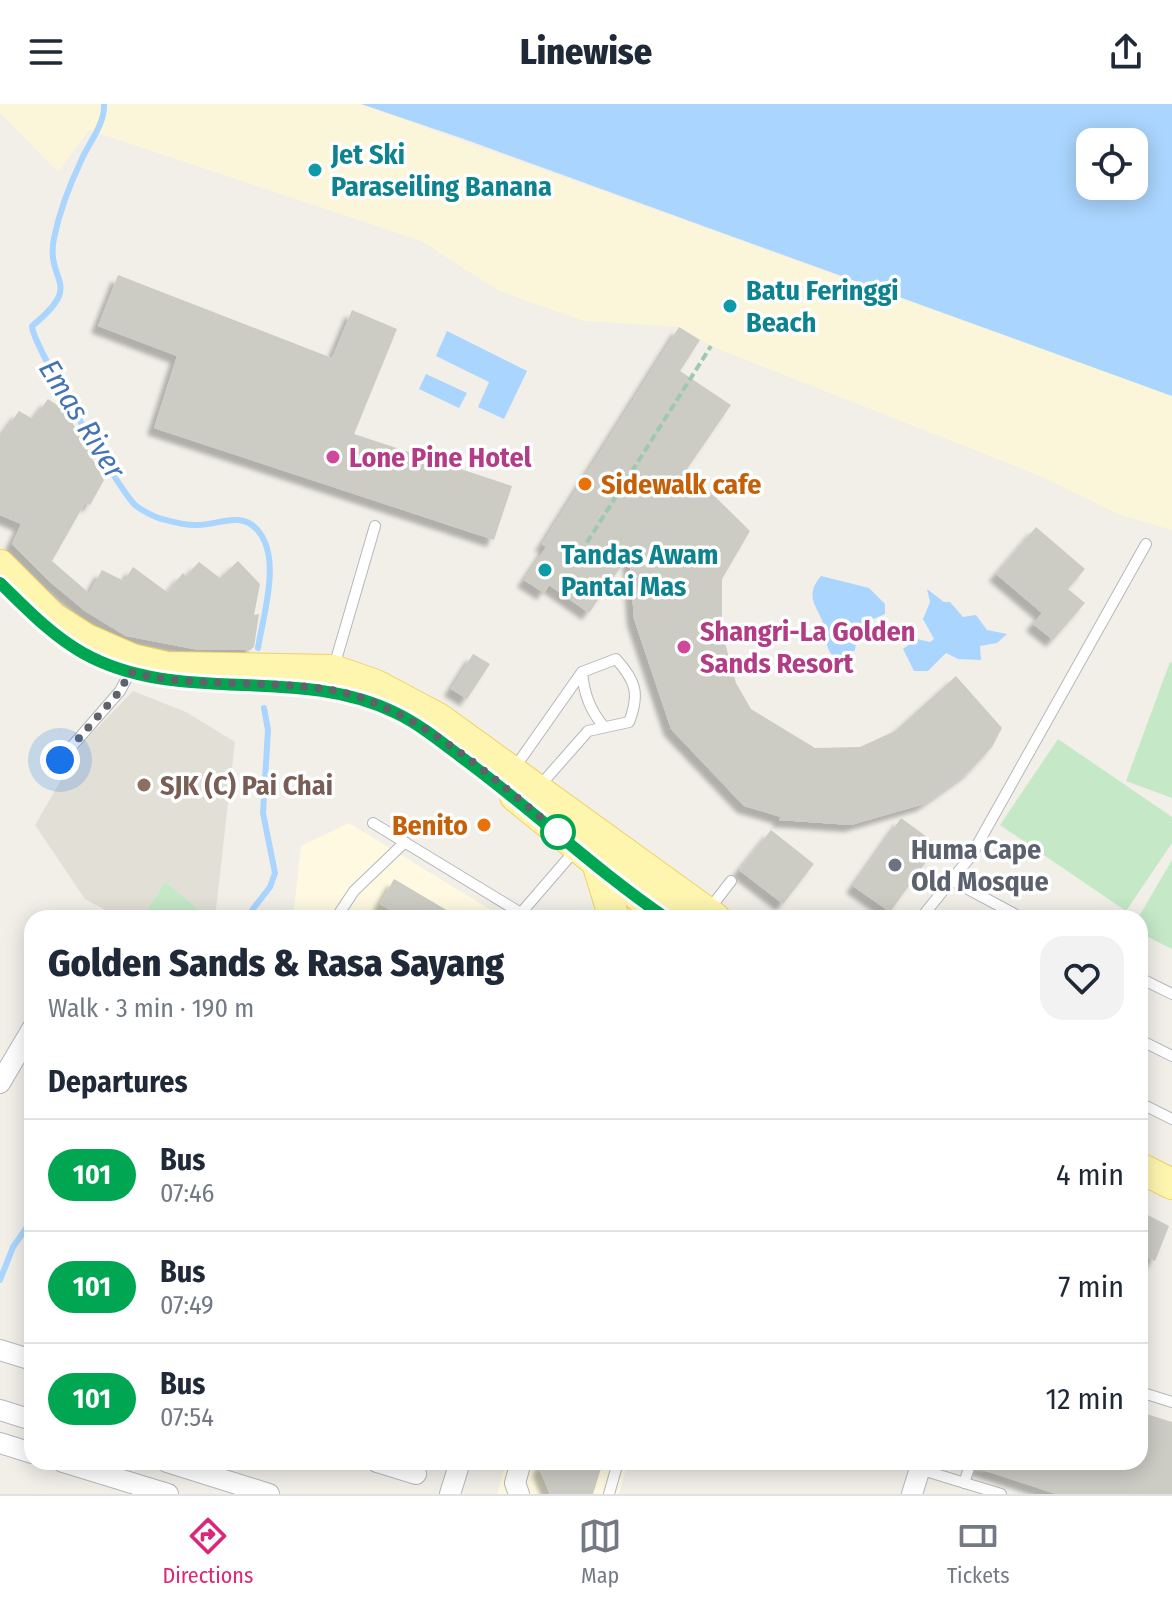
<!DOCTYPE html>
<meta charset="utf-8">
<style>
body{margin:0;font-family:"Fira Sans Condensed",sans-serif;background:#f2f2f3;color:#1f2937;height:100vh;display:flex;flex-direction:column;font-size:30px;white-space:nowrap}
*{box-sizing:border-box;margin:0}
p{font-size:26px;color:#747a83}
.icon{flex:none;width:44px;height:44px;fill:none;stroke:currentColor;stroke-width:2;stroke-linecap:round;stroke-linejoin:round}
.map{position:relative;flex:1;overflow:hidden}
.details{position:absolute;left:24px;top:806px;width:1124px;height:560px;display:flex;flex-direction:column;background:#fff;border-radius:24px;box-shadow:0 4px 20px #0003}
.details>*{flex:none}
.badge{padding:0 16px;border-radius:26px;font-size:28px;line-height:52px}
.controls{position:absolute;left:1076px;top:24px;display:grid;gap:16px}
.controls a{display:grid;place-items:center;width:72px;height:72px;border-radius:16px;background:#fff;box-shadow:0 4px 20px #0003;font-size:40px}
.you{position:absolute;width:40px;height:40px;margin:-20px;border:6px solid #fff;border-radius:50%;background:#1a73e8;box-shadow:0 0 0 12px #1a73e833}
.map>.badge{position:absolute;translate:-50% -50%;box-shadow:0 0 0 4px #fff}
h2{padding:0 24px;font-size:30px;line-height:72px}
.round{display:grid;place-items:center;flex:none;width:84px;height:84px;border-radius:24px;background:#f2f2f3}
.head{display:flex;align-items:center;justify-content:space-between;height:136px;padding:0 24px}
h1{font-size:38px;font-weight:800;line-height:60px}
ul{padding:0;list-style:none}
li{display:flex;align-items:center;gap:24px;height:112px;padding:0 24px;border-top:2px solid #e0e1e3}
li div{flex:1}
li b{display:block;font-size:30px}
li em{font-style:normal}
li .badge{min-width:88px;font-weight:700;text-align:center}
header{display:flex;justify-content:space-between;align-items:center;height:104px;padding:0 24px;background:#fff;font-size:36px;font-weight:800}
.tab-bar{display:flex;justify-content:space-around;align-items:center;height:112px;border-top:2px solid #e0e1e3;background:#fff;font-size:22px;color:#747a83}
.tab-bar a{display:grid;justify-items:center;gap:4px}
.tab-bar .active{color:#db2777}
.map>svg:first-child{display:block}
.commercial{fill:#fef9e0}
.education{fill:#e1dfd6}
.green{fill:#c5e8c7}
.sand{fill:#fbf5d9}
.water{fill:#aad5fe;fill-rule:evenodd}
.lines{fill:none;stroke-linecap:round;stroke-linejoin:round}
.stream{stroke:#aad5fe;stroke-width:6}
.building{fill:#cccbc4;filter:url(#shadow)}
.service-casing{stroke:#b5b7bc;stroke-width:12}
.minor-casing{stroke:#b5b7bc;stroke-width:22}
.primary-casing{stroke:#f1d161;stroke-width:32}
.path{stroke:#9ec9ad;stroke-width:4;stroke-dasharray:8 4;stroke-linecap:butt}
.service{stroke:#fff;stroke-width:10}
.minor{stroke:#fff;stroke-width:20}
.primary{stroke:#fef6af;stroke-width:30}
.line-casing{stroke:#fff;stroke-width:18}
.line{stroke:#00a651;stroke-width:12}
.walk{stroke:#5f6268;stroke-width:8;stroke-dasharray:0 14.4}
.culture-dot{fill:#0f9aa8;stroke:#fff;stroke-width:3}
.hotel-dot{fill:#d1479c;stroke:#fff;stroke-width:3}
.food-dot{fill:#e8710a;stroke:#fff;stroke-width:3}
.education-dot{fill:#8d6e63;stroke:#fff;stroke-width:3}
.stop-dot{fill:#fff;stroke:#00a651;stroke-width:4}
.worship-dot{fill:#6b7280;stroke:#fff;stroke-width:3}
.labels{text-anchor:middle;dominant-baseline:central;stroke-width:7;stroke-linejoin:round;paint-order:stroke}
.culture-label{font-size:28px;font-weight:bold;fill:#0d838f;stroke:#fff;text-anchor:start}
.hotel-label{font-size:28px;font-weight:bold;fill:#b23c85;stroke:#fff;text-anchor:start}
.food-label{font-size:28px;font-weight:bold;fill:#c56008;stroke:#fff;text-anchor:start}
.education-label{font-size:28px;font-weight:bold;fill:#785e54;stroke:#fff;text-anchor:start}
.worship-label{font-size:28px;font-weight:bold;fill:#5b616d;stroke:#fff;text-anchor:start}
.water-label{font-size:30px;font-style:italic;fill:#4574b2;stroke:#fff}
</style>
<header><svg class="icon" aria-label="menu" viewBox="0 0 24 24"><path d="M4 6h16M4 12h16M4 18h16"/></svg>Linewise<svg class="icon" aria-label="share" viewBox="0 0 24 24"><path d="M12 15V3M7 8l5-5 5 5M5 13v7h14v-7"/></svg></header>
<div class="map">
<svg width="1172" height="1390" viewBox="0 0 1172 1390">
<defs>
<filter id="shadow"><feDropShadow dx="-7" dy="7" stdDeviation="2" flood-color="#0004"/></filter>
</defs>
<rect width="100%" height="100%" fill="#f1efe8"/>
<path class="commercial" d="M349,719L504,814H293L301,742Z
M506,1358H628L619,1390H497Z"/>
<path class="education" d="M133,587L186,608L235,638L215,814H210L165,778L142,814H120L85,795L35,721L82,640Z"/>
<path class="green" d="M1170,558L1172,559V694L1126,677Z
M1058,635L1172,713V739L1126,807L1000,721Z
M1172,756V845L1140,829L1138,814Z
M165,778L210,814H142Z"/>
<path class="sand" d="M0,0H361L1172,292V426L1120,411L1040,372L711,242L679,223L584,217L499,187L421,137L89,26L58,68L0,9Z"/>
<path class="water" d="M361,0H1172V292L464,35ZM1134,38V82H1090V38Z
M447,227L527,267L504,315L478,303L489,278L436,252Z
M426,270L467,289L459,304L419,285Z
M821,472L869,484L885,500V510L858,522L855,546C830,563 827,546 825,527C822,505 801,496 821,472Z
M927,485L944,498H950L963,513L976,511L987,526L1007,530L997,539L980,542L981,556L958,555L946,549L928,567H914L903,545L917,535L930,538L934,535L923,515L930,498Z"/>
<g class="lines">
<path class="stream" d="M104,0C105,21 89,38 81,57C70,80 59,110 54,134C45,180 86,178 32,222C32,240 118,384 135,401C141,406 154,413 162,415C173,418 187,422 198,421C215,421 237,410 252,421C285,446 263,511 258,544
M246,814L270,783L275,769L263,709L268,626L264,604
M0,1176L13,1143L32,1116"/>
</g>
<path class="building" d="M118,171L332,254L352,206L397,225L354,330L512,382L494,436L154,324L177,252L98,222Z
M679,223L700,236L680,267L731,301L687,365L750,427L722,475V528L736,579L751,605L815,644L860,643L895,627L956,572L1002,624L992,643L970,667L924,700L851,721L779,716L781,713L744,702L671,625L634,515L629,451L589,509L549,481L544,489L524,476L546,443L542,440Z
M48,295L66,307L104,376L90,401L85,399L52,457L89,489L102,466L124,477L133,463L167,488L183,469L186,472L199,458L220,474L238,457L260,480L254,511L259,510L254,543L250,546H199L126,532L85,507L49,477L12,440L21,420L0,411V333L19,307L33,315Z
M1036,423L1085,465L1068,485L1085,499L1053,536L1033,520L1042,509L996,470Z
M473,550L490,560L467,595L451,585Z
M901,714L938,741L890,808L853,782Z
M771,726L814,760L783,800L739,766Z
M394,775L460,814H404L380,800Z
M1140,1107L1169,1122L1155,1157L1140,1150Z
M1140,1308L1172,1318V1390H1056L977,1364L979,1358H1140Z
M542,1358H603L593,1390H550L540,1366Z"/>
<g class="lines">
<g class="service-casing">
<path id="service" d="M616,555C636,577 640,590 629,618L588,627L537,685L512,690L511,669L582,568Z
M582,568C584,590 590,606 604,623
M331,586L333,566L375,422
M60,656L120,587L130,568
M373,719L529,814
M953,777L1022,814
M708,807L731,777
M521,809L577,744
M336,814L354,787L405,738
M921,814L971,752L1146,440
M1140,874L1172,890
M1140,936L1172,952
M1140,999L1172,1015
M1140,1288L1172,1298
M919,1365L1001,1390
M964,1379L971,1358
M609,1390L618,1358"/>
</g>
<g class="minor-casing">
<path id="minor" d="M0,979L32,925
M0,1246L32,1256
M0,1306L32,1316
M0,1339L32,1349
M63,1358L168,1390
M167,1358L269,1390
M377,1358L416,1370
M450,1390L460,1358
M519,1390L515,1379L521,1358
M912,1390L922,1358"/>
</g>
<g class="primary-casing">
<path id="primary" d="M0,461L52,513L86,535L132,555L167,563L333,566L376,581L438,614L715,814
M515,692L666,814
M598,762L614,814
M1140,1064L1172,1080"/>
</g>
<path class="path" d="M574,459L711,242"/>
<use href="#service" class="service"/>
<use href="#minor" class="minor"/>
<use href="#primary" class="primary"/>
</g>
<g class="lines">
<g class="line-casing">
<path id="line" d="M0,479C26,504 51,531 83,549C179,603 298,560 396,609C419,620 440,637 461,653C531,704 594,765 666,814"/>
</g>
<use href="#line" class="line"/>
<path class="walk" d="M60,656L120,587L130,568C195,585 265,575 331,586C413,600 497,677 558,728"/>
</g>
<g class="culture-dot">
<circle cx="315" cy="66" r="8"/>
<circle cx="730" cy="202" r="8"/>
<circle cx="545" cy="466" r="8"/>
</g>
<g class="hotel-dot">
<circle cx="333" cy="353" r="8"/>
<circle cx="684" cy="543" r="8"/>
</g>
<g class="food-dot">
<circle cx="585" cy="380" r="8"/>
<circle cx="484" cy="721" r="8"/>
</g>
<circle class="education-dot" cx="144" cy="681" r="8"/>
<circle class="stop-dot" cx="558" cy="728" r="16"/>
<circle class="worship-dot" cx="895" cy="761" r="8"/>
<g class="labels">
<g class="culture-label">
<text x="331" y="50">Jet Ski<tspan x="331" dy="32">Paraseiling Banana</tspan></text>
<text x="746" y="186">Batu Feringgi<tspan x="746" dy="32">Beach</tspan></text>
<text x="561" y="450">Tandas Awam<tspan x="561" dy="32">Pantai Mas</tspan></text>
</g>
<g class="hotel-label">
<text x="349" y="353">Lone Pine Hotel</text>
<text x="700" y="527">Shangri-La Golden<tspan x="700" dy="32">Sands Resort</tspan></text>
</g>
<g class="food-label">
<text x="601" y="380">Sidewalk cafe</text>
<text x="468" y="721" text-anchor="end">Benito</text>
</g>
<g class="education-label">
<text x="160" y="681">SJK (C) Pai Chai</text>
</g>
<g class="worship-label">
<text x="911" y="745">Huma Cape<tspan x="911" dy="32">Old Mosque</tspan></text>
</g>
<g class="water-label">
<text transform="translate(82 315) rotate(58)">Emas River</text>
</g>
</g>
</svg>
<div class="controls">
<a><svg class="icon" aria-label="locate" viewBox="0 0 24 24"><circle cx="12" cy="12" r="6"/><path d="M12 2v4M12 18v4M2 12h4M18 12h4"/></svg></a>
</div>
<div class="you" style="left:60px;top:656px"></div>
<section class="details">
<div class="head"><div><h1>Golden Sands &amp; Rasa Sayang</h1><p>Walk · 3 min · 190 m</p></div><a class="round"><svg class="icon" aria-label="heart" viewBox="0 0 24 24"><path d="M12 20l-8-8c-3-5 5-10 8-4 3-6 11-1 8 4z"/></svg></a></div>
<h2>Departures</h2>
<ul>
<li><span class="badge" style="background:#00a651;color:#fff">101</span><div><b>Bus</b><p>07:46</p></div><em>4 min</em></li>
<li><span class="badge" style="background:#00a651;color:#fff">101</span><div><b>Bus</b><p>07:49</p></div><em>7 min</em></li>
<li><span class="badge" style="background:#00a651;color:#fff">101</span><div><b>Bus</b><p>07:54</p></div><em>12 min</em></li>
</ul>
</section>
</div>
<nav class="tab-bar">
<a class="active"><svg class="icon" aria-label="directions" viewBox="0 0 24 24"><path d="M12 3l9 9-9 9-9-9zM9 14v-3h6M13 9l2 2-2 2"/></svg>Directions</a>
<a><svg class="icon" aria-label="map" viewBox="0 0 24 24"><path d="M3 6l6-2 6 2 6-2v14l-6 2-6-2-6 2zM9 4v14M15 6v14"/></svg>Map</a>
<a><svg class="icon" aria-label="tickets" viewBox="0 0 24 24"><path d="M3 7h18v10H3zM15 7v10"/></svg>Tickets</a>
</nav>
